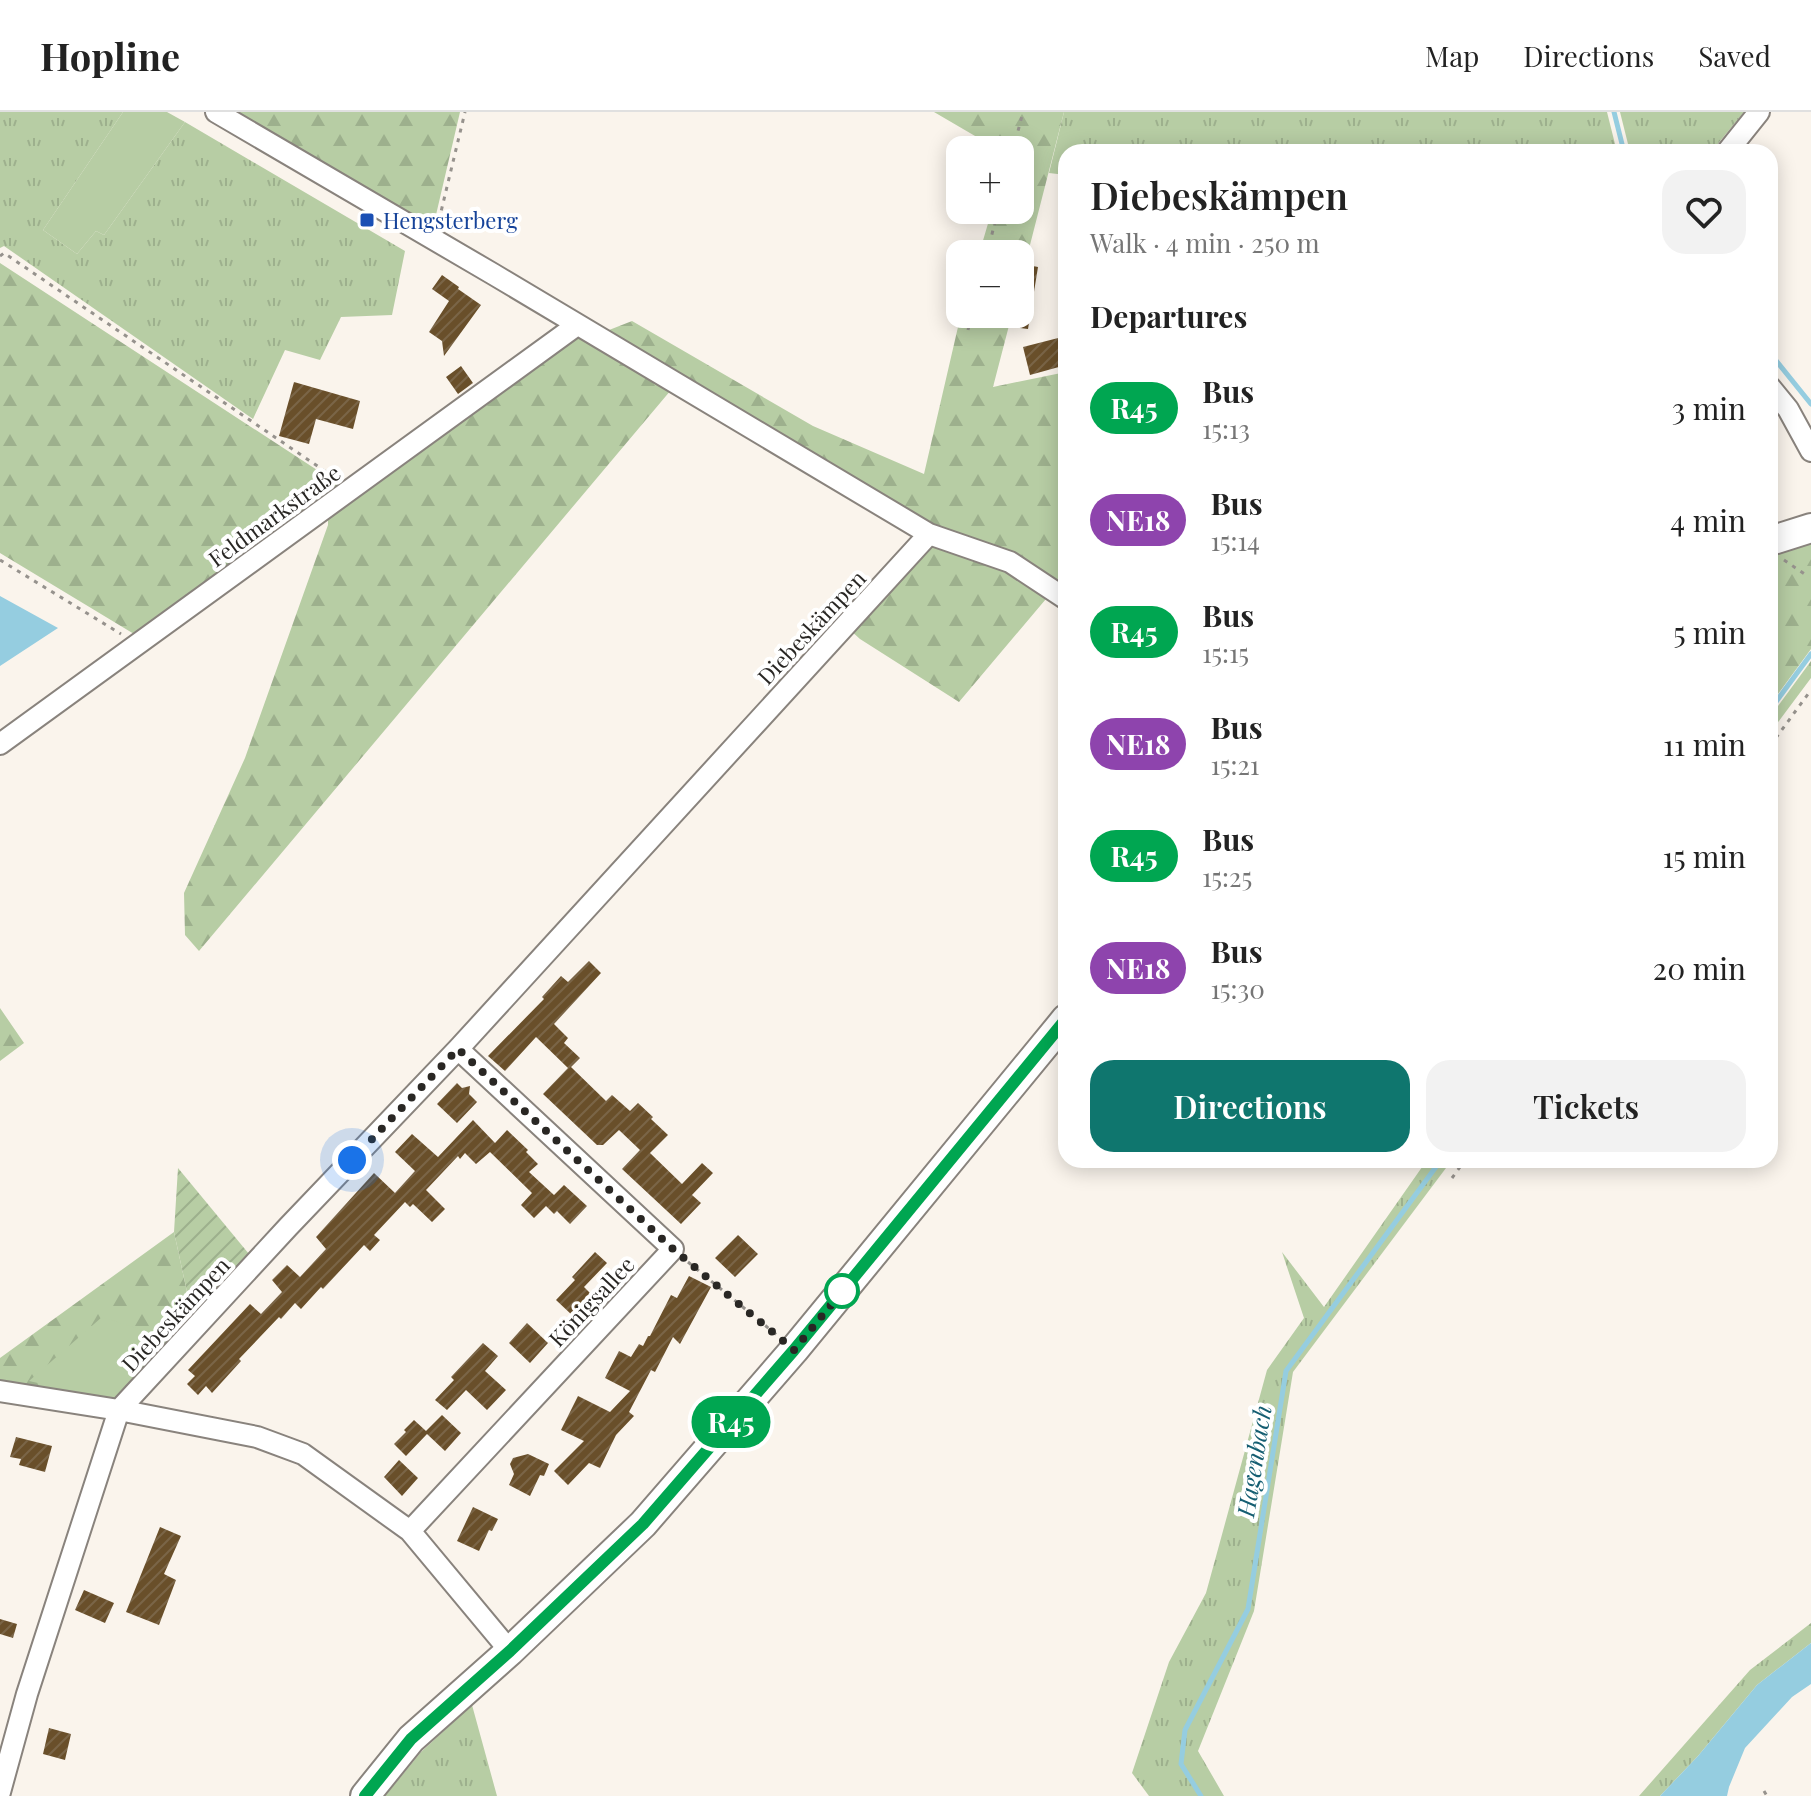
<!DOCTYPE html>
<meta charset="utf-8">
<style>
body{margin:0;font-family:"Playfair Display",serif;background:#f2f2f2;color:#222;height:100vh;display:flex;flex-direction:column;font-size:30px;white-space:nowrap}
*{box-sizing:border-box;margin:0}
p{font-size:26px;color:#767676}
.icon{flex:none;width:44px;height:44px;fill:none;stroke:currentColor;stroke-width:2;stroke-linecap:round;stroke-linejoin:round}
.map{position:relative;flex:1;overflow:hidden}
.sheet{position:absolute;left:1058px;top:32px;width:720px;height:1024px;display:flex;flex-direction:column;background:#fff;border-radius:24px;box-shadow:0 4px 20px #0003}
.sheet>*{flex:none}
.badge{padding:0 16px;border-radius:26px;font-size:28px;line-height:52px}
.controls{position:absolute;left:946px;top:24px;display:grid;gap:16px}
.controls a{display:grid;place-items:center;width:88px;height:88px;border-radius:16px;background:#fff;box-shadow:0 4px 20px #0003;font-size:40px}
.you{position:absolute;width:40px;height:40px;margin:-20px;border:6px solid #fff;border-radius:50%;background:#1a73e8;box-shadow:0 0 0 12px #1a73e833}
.map>.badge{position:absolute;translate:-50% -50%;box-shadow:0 0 0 4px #fff}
h2{padding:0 32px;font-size:30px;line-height:72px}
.round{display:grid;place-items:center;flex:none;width:84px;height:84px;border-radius:24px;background:#f2f2f2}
.headline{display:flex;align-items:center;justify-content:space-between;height:136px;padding:0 32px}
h1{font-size:38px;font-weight:600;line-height:60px}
.cta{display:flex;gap:16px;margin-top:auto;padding:16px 32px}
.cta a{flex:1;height:92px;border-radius:24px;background:#0f766e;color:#fff;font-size:32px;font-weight:600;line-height:92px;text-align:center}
.cta a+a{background:#f2f2f2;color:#222}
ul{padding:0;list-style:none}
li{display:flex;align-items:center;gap:24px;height:112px;padding:0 32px}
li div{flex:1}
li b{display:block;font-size:30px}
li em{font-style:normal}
li .badge{min-width:88px;font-weight:700;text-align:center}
header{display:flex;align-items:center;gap:48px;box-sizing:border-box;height:112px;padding:0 40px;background:#fff;border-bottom:2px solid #e0e0e0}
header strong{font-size:38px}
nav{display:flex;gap:44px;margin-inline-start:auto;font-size:28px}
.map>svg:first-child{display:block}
.grass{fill:url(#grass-tufts)}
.forest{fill:url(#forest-firs)}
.park{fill:#b7cda4}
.garden{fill:url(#garden-furrows)}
.water{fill:#95cde0}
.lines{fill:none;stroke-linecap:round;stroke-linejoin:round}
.stream{stroke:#95cde0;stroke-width:5}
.building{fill:url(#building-hatch)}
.minor-casing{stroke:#89837d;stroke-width:24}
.secondary-casing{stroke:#89837d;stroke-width:32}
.path{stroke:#96928d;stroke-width:3;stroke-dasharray:4 6;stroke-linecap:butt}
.minor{stroke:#fff;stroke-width:20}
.secondary{stroke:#fff;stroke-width:28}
.line-casing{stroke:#fff;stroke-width:18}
.line{stroke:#00a651;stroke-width:12}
.walk{stroke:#292724;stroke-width:8;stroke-dasharray:0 14.4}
.transit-dot{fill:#1a4fb4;stroke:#fff;stroke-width:3}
.stop-dot{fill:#fff;stroke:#00a651;stroke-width:4}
.labels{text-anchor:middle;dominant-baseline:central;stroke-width:8;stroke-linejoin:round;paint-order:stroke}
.transit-label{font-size:22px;fill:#164399;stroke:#fff;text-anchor:start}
.street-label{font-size:22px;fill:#292724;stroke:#fff}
.water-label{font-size:24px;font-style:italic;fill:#155e72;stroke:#fff}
</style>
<header>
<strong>Hopline</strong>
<nav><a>Map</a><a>Directions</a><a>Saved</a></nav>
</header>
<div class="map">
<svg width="1811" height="1684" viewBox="0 0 1811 1684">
<defs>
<pattern id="grass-tufts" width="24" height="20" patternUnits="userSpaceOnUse" patternTransform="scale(2)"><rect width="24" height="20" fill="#b7cda4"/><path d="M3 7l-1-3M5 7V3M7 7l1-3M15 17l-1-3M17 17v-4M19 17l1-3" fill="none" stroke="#9db08d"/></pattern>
<pattern id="forest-firs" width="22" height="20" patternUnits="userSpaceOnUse" patternTransform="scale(2)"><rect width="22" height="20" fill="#b7cda4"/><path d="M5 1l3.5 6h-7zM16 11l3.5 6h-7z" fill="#9db08d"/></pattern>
<pattern id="garden-furrows" width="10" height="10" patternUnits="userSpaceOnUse" patternTransform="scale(2)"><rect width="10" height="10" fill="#b7cda4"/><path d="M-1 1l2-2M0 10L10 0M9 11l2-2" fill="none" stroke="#9db08d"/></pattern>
<pattern id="building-hatch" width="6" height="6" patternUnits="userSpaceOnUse" patternTransform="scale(2)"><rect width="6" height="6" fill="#694f2a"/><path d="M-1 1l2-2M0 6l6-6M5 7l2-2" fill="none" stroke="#7a6547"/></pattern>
</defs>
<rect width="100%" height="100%" fill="#faf4ec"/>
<path class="grass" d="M0,0H123L43,118L77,142L96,119L104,123L185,10L405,139L392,203L341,205L320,248L285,238L253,307L4,134L0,136Z
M1064,0H1607L1617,40H1066V63L1049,61Z
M1620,0H1744L1711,40H1630Z
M1811,549V566L1770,621V605Z
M1427,1048H1452L1293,1260L1254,1499L1198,1639L1224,1684H1149L1132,1661L1169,1550L1206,1481L1267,1258L1304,1206L1282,1140L1324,1195Z
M1811,1511V1531L1757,1573L1698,1644L1660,1684H1639L1750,1558Z
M472,1593L497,1684H385L421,1640Z"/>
<path class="forest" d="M232,0H460L432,120Z
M934,0H1064L1020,172V142H979L992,98H1020V38H999Z
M0,151L340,373L139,525L0,441Z
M961,202H1012L993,275L1066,260V480L927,412L604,220L632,209L813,314L924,362Z
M578,222L671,278L199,839L185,823L184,781L245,646L328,413V407Z
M1811,420V537L1770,593V433Z
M930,426L1008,452L1051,481L959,590L860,527L849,517Z
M0,896L24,931L0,949Z
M174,1120L192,1203L113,1289L0,1269V1246Z"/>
<path class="park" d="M123,0H167L185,10L104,123L96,119L77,142L43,118Z
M102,1205L167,1226L113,1288L29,1269Z"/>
<path class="garden" d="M178,1056L249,1142L192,1203L174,1120Z"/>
<path class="water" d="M0,484L58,516L0,554Z
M1811,1531V1572L1792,1585L1745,1636L1729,1675L1727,1684H1660L1698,1644L1757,1573Z"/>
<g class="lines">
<path class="stream" d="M1614,0L1624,40
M1770,241L1811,292
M1770,598L1811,542
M1201,1684L1181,1652L1185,1618L1248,1497L1286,1259L1441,1048"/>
</g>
<path class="building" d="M1023,152L1038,155L1028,217L1020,216V168Z
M442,163L459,175L458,177L481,193L444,244L442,229L429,220L449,189L432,177Z
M1066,224V253L1030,263L1023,235Z
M461,254L473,271L458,282L446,265Z
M294,270L360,289L353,317L316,307L309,332L279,324Z
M589,849L601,861L554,912L568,926L564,931L580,946L571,955L606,989L612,983L630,999L638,991L653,1005L651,1007L668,1023L650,1041L682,1072L702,1051L713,1061L692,1083L701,1091L681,1112L622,1057L640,1038L619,1018L603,1033H597L543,982L568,956L536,925L505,959L488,944L544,887L542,885L561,864L568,870Z
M457,971L462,976L470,974L469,982L477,990L457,1011L437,992Z
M473,1008L495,1031L507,1018L528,1038L526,1040L538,1052L529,1060L554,1083L564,1073L587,1094L570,1112L557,1099L554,1102L546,1094L534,1106L521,1093L532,1081L490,1040L476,1052L465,1041L460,1047L458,1044L426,1078L445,1097L432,1110L413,1092L410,1095L405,1090L374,1123L380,1128L370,1139L364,1133L323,1177L321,1175L301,1197L295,1191L281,1207L279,1205L239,1247L241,1249L212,1281L206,1274L198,1283L187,1272L195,1264L188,1258L250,1192L261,1202L282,1180L272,1168L287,1153L300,1165L326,1137L316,1125L374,1061L395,1081L415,1059L395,1040L412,1022L438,1045Z
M738,1123L758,1142L735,1165L715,1146Z
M595,1140L607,1151L584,1175L592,1183L573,1204L556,1188L575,1168L572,1165Z
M689,1164L711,1175L680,1232L673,1225L655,1260L651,1258L629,1300L634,1304L616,1323L600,1356L589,1351L568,1373L554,1359L584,1329L561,1318L578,1284L610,1300L630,1279L605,1266L607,1262L619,1239L631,1245L639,1232L643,1234L648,1224H650L671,1183L677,1186Z
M527,1211L548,1231L530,1251L509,1231Z
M483,1231L498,1244L485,1259L506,1278L487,1298L466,1278L447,1298L435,1288L454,1268L451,1265Z
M442,1303L461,1321L445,1339L427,1322L406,1344L394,1332L406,1320L404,1318L414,1308L426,1319Z
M16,1325L52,1334L45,1360L19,1353L21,1347L10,1345Z
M528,1342L549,1352L544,1364L540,1363L530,1384L509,1373L514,1362L510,1352L513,1346Z
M399,1348L418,1366L402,1384L384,1365Z
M473,1395L498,1407L492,1419L489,1418L479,1439L457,1429Z
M160,1415L181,1424L164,1462L176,1468L159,1513L126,1500Z
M84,1478L114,1491L105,1511L75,1498Z
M0,1507L17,1512L13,1526L0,1522Z
M49,1616L71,1622L65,1648L43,1642Z"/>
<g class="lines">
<g class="minor-casing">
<path id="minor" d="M216,0L493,162L929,422L1010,450L1066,487
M1727,40L1759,0
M1770,275L1788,297L1811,339
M0,632L577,213
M0,1279L119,1298L257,1325L303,1342L410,1419L510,1539
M410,1419L673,1137L458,937
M0,1680L27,1582L119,1298L288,1115L458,937L929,422"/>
</g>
<g class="secondary-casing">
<path id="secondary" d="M1770,429L1811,416
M365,1684L411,1627L510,1539L643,1412L794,1238L1066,907"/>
</g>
<path class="path" d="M1013,38L1023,0
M439,108L465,0
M987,142L998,98
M0,144L4,141L335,366
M968,218L972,202
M0,448L121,522
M1784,448L1806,463
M1770,634L1811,578
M1452,1066L1465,1048
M688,1150L778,1224
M1764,1679L1767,1684"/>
<use href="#minor" class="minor"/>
<use href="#secondary" class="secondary"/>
</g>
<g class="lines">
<g class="line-casing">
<path id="line" d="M365,1684L411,1627L510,1539L643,1412L794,1238L1066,907"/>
</g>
<use href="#line" class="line"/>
<path class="walk" d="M352,1048L458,937L673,1137L794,1238L845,1176L842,1179"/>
</g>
<rect class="transit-dot" x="359" y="100" width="16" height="16" rx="4"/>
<circle class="stop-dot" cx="842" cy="1179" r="16"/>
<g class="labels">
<g class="transit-label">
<text x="383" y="108">Hengsterberg</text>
</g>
<g class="street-label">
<text transform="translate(274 403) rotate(-36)">Feldmarkstraße</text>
<text transform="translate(811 515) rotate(-47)">Diebeskämpen</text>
<text transform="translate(591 1189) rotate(-47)">Königsallee</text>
<text transform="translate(175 1202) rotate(-47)">Diebeskämpen</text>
</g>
<g class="water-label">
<text transform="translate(1253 1349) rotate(-81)">Hagenbach</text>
</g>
</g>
</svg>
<div class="controls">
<a>+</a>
<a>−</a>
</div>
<div class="you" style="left:352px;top:1048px"></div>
<b class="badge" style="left:731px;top:1310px;background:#00a651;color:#fff">R45</b>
<section class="sheet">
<div class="headline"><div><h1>Diebeskämpen</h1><p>Walk · 4 min · 250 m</p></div><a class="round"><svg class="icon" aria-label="heart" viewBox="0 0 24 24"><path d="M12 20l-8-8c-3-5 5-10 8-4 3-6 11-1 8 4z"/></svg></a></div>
<h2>Departures</h2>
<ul>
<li><span class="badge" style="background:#00a651;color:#fff">R45</span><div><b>Bus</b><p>15:13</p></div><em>3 min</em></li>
<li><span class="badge" style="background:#8e44ad;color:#fff">NE18</span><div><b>Bus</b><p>15:14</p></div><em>4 min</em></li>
<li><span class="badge" style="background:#00a651;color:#fff">R45</span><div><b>Bus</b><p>15:15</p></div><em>5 min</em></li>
<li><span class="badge" style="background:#8e44ad;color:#fff">NE18</span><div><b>Bus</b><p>15:21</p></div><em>11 min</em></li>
<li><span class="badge" style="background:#00a651;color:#fff">R45</span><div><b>Bus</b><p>15:25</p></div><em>15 min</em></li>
<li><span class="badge" style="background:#8e44ad;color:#fff">NE18</span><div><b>Bus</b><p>15:30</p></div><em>20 min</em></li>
</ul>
<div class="cta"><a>Directions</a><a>Tickets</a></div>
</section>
</div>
